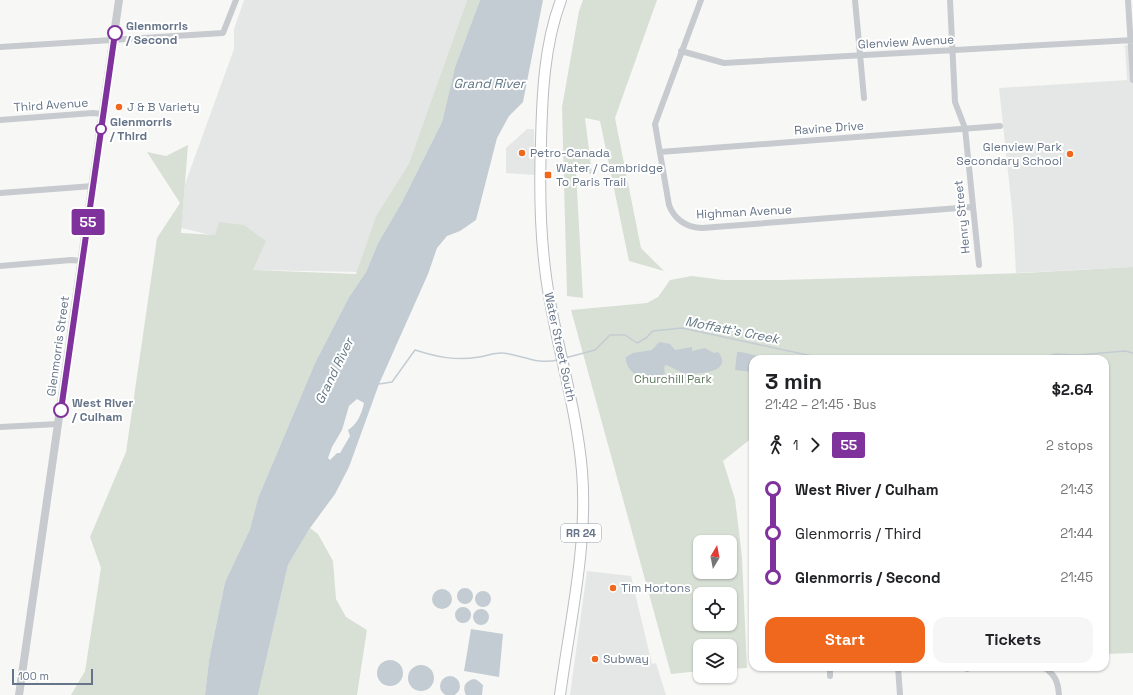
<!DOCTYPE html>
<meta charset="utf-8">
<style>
body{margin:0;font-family:"Space Grotesk",sans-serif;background:#f6f6f6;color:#202124;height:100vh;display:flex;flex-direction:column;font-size:15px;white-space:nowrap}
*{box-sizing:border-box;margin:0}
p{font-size:13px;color:#757577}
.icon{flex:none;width:22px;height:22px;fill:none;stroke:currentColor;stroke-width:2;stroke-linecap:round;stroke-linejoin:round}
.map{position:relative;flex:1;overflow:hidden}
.side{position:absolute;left:749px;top:355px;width:360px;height:316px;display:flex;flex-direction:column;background:#fff;border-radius:12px;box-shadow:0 1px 3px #0004}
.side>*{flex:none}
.badge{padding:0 8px;border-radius:3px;font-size:14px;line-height:26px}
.needle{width:26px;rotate:10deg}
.fabs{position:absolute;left:693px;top:535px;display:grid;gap:8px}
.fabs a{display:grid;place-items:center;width:44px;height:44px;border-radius:8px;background:#fff;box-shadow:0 1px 3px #0004;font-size:20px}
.scale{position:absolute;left:12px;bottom:10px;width:81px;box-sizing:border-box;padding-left:4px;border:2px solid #657488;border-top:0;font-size:11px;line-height:14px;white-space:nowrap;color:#657488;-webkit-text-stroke:3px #fff;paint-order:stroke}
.map>.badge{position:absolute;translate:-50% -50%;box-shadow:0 0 0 2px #fff}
.legs{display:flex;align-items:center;gap:6px;height:44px;padding:0 16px;font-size:13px}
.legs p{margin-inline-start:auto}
.head{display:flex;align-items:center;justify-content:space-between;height:68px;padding:0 16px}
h1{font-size:22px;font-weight:700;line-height:30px}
.cta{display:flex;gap:8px;margin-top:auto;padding:8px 16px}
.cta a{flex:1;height:46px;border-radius:12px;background:#ef681d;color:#fff;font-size:16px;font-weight:700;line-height:46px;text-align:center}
.cta a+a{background:#f6f6f6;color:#202124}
ul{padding:0 16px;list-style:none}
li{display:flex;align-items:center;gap:14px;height:44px;font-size:15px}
li i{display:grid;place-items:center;width:6px;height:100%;margin:0 5px;background:currentColor}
li i::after{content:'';width:10px;height:10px;margin:-5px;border:3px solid;border-radius:50%;background:#fff}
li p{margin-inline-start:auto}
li:first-child i{background:linear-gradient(#0000 50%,currentColor 0)}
li:last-child i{background:linear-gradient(currentColor 50%,#0000 0)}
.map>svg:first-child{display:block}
.built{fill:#e5e7e6}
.green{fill:#d8e0d5;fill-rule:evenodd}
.water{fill:#c3ccd2;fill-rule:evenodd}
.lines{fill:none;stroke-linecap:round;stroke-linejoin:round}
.stream{stroke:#c3ccd2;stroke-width:1.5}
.primary-casing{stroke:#babdc2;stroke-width:12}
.minor{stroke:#c7cace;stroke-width:6}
.tertiary{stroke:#c7cace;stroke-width:8}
.primary{stroke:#fff;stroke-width:10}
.line-1-casing{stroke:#fff;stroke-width:9}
.line-1{stroke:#7f329c;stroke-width:6}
.stop-1-dot{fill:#fff;stroke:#7f329c;stroke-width:2}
.poi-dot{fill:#ef681d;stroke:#fff;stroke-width:1.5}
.labels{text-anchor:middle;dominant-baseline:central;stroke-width:4;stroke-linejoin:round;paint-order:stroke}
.shield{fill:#fff;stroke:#939eac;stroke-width:1}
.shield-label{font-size:11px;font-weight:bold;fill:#657488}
.stop-label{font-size:12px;font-weight:bold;fill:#657488;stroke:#fff;text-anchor:start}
.street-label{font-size:12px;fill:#657488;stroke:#fff}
.poi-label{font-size:12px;fill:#657488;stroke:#fff;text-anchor:start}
.park-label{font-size:12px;fill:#627960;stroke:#fff}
.water-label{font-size:13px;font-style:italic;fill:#607683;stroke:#fff}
</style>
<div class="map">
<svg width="1133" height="695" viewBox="0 0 1133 695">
<rect width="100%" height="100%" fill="#f7f8f5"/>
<path class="built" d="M244,0H467L409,163L376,216L357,272L253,270L215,236L181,228L185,184L234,49V29Z
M1133,45V267L1016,273L1013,219L999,88L1127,80L1125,47L1122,46Z
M527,129H534L535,175L506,173V148Z
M587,571L631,576L652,664L656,663L666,695H570Z"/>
<path class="green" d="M467,0H480L455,67L442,122L402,202L378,243L366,272L349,297L315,363L258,498L250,529L225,582L209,660L205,695H71L85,671L101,568L90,537L126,452L157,238L180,203L147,152L166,156L188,145L181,233L215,235L219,222L244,225L266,241L253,270L356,274L376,216L409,163Z
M583,0H657L615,118L641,248L664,271L629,261L600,121L585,118L592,174L576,172L583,298L567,296L562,107L579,11Z
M1133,267V653L1105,654V359H753V437L723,461L735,499L742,557L747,668L730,669V646H700V671L671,674L571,310L647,303L658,297L670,280L692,276L723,280H780L1024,273ZM700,542H730V572H700ZM700,594H730V624H700Z
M310,528L318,534L333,561L336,599L346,617L367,630L357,695H258L288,565Z"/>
<path class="water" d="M480,0H543L523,102L509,116L497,138L476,220L460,231L447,236L437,248L428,274L379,384L349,467L335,494L310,528L288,565L258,695H205L209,660L225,582L250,529L258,498L315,363L349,297L366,272L378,243L402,202L442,122L455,67ZM357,399L364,403C362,413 357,425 348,430L350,436L340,453H337L330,460L328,458L332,447L342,430L349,406Z
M659,342L670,344L675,350L692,347V351L705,348L714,353L718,352C735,373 695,375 683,373C677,371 672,367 666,365L664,367L665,374L656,377L652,383C640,379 625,371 626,357L633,353L652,350Z
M737,352H741L770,359H753V372L735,370Z
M457 596a8 8 0 1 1 16 0a8 8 0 1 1-16 0Z
M432 599a10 10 0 1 1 20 0a10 10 0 1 1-20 0Z
M475 599a8 8 0 1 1 16 0a8 8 0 1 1-16 0Z
M455 615a8 8 0 1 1 16 0a8 8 0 1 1-16 0Z
M473 617a8 8 0 1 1 16 0a8 8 0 1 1-16 0Z
M471,629L503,634L499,677L464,671Z
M377 673a13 13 0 1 1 26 0a13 13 0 1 1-26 0Z
M408 678a13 13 0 1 1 26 0a13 13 0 1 1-26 0Z
M440 686a10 10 0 1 1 20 0a10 10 0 1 1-20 0Z
M474,679L477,680L483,685L482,695H466C462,687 465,681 474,679Z"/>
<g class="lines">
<path class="stream" d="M565,358L595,350L610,335H625L637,343L646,338L653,331L682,328L826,359
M1036,359L1056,354L1078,355L1125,351L1133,353
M379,384L392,382L415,350C437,357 456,361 479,357C486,356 496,352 503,353C523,355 536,365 558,360"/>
<g class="primary-casing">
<path id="primary" d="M560,695C570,621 588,545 582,471C577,413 560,358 550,301C540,249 539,196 541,143C542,96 544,45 561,0"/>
</g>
<path class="minor" d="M701,0L655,124L669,205C674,219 687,228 702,228L972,207
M855,0L864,98
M950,0L955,102L965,128L979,265
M1128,0L1133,80
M0,47L223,33L236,0
M681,51L724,63L1133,40
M0,120L93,113L103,114
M660,152L1000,126
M0,193L93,186
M0,266L71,260L82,261
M0,427L58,424
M830,667V676
M898,667L900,695
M967,667V669
M1044,667C1055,675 1058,681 1059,695"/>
<path class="tertiary" d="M19,695L119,0"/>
<use href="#primary" class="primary"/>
</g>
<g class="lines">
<g class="line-1-casing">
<path id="line-1" d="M61,410L115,33"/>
</g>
<use href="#line-1" class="line-1"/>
</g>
<g class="stop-1-dot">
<circle cx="115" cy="33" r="7"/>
<circle cx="101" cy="129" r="5"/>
<circle cx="61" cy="410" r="7"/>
</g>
<g class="poi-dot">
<circle cx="119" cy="107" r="4"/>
<circle cx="522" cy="153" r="4"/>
<circle cx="1070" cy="154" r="4"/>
<rect x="544" y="171" width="8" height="8" rx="2"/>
<circle cx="613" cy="588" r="4"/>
<circle cx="595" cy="659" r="4"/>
</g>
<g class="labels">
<rect class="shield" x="561" y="524" width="40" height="18" rx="3"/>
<g class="shield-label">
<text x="581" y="533">RR 24</text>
</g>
<g class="stop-label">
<text x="126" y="26">Glenmorris<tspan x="126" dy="14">/ Second</tspan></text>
<text x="110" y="122">Glenmorris<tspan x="110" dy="14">/ Third</tspan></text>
<text x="72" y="403">West River<tspan x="72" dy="14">/ Culham</tspan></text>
</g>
<g class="street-label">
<text transform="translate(906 42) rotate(-3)">Glenview Avenue</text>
<text transform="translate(51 105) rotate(-4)">Third Avenue</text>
<text transform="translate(829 128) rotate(-4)">Ravine Drive</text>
<text transform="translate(744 212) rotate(-3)">Highman Avenue</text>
<text transform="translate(962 217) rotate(-96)">Henry Street</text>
<text transform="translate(58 346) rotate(-82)">Glenmorris Street</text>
<text transform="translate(560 347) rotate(78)">Water Street South</text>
</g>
<g class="poi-label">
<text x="127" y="107">J &amp; B Variety</text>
<text x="1062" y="147" text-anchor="end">Glenview Park<tspan x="1062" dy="14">Secondary School</tspan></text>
<text x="530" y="153">Petro-Canada</text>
<text x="556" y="168">Water / Cambridge<tspan x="556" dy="14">To Paris Trail</tspan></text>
<text x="621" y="588">Tim Hortons</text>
<text x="603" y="659">Subway</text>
</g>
<g class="park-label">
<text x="673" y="379">Churchill Park</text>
</g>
<g class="water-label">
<text x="489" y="83">Grand River</text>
<text transform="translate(732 330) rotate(11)">Moffatt's Creek</text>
<text transform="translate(334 371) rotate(-64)">Grand River</text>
</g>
</g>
</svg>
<div class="fabs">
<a><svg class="needle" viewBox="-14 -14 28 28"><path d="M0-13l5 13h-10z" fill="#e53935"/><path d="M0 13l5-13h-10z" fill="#757577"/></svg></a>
<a><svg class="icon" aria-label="locate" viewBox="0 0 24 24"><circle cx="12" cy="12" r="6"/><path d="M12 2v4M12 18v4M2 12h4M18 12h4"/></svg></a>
<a><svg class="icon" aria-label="layers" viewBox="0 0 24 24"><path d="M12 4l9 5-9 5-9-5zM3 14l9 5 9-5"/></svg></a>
</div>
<div class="scale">100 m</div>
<b class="badge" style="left:88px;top:222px;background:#7f329c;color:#fff">55</b>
<section class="side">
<div class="head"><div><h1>3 min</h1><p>21:42 – 21:45 · Bus</p></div><b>$2.64</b></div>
<div class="legs"><svg class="icon" aria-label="walk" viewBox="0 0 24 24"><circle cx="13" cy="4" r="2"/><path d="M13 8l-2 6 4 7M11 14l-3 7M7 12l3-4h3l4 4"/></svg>1<svg class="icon" aria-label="forward" viewBox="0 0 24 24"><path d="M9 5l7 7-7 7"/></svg><b class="badge" style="background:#7f329c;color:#fff">55</b><p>2 stops</p></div>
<ul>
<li><i style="color:#7f329c"></i><b>West River / Culham</b><p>21:43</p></li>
<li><i style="color:#7f329c"></i><span>Glenmorris / Third</span><p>21:44</p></li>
<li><i style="color:#7f329c"></i><b>Glenmorris / Second</b><p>21:45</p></li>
</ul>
<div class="cta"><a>Start</a><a>Tickets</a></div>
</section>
</div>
